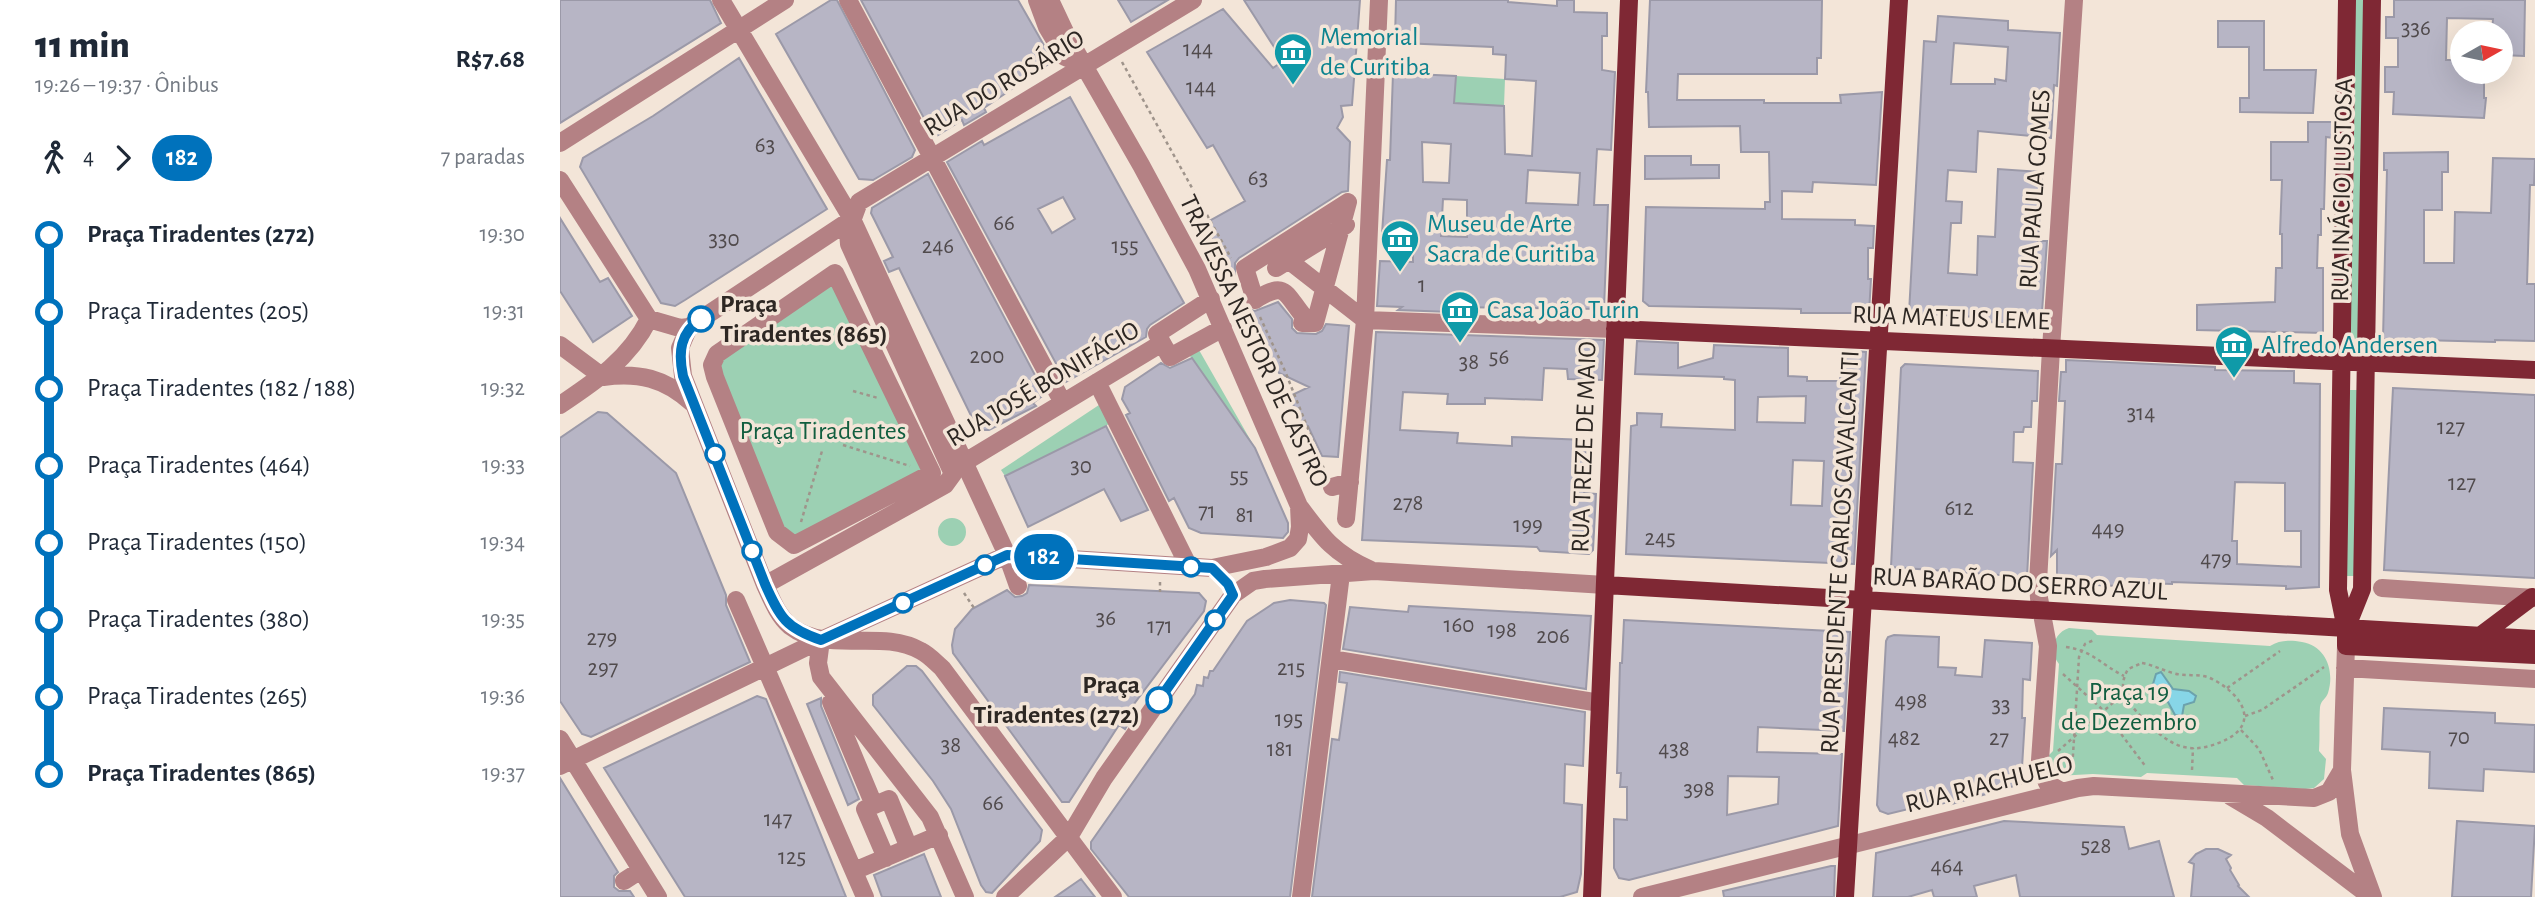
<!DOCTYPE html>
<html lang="pt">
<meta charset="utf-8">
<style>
body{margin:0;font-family:"Alegreya Sans",sans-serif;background:#f6f6f7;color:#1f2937;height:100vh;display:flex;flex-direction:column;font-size:26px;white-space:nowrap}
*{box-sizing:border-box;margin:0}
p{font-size:23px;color:#747a83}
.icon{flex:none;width:38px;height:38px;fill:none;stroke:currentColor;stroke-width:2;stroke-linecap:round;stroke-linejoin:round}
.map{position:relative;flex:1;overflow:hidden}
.sheet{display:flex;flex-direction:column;background:#fff;width:560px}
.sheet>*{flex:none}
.badge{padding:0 14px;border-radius:23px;font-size:24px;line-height:46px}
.needle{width:46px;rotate:81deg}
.buttons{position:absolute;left:1890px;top:21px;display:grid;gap:14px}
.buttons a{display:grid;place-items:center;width:63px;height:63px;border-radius:50%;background:#fff;box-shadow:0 7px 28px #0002;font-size:35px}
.map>.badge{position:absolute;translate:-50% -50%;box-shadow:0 0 0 4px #fff}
.legs{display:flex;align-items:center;gap:10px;height:77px;padding:0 35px;font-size:23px}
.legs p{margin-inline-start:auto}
.summary{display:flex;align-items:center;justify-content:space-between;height:119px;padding:0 35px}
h1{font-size:38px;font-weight:800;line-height:52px}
ul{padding:0 35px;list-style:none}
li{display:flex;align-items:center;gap:24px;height:77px;font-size:26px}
li i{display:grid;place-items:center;width:10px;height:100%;margin:0 9px;background:currentColor}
li i::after{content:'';width:18px;height:18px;margin:-9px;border:5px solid;border-radius:50%;background:#fff}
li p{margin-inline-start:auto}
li:first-child i{background:linear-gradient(#0000 50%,currentColor 0)}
li:last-child i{background:linear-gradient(currentColor 50%,#0000 0)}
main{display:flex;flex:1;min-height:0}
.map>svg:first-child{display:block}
.green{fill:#9cd0b3}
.water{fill:#87d6e7;stroke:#6ca2ac;stroke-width:2}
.building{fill:#b7b5c5;stroke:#9b99a8;stroke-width:2;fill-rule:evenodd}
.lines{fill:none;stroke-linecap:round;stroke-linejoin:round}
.path{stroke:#9f948b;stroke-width:2.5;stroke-dasharray:3.5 3.5;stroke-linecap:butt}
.minor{stroke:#b48184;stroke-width:18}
.major{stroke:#7f2834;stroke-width:18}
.line-1-casing{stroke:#fff;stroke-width:16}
.line-1{stroke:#0072bc;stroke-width:10}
.stop-1-dot{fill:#fff;stroke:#0072bc;stroke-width:3.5}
.labels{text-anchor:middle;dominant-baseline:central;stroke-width:7;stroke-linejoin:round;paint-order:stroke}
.number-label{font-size:23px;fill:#504a4c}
.culture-label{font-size:26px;fill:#0d838f;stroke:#f3e5d8;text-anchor:start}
.street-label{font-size:26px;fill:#2d2723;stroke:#f3e5d8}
.stop-label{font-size:26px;font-weight:bold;fill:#2d2723;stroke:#f3e5d8;text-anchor:start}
.park-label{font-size:26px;fill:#115e3f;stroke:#f3e5d8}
</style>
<main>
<section class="sheet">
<div class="summary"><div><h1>11 min</h1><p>19:26 – 19:37 · Ônibus</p></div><b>R$7.68</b></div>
<div class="legs"><svg class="icon" aria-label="walk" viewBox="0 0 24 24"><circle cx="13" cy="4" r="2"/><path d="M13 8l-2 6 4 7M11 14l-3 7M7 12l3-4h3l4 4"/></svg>4<svg class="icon" aria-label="forward" viewBox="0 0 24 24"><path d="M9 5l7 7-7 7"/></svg><b class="badge" style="background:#0072bc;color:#fff">182</b><p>7 paradas</p></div>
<ul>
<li><i style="color:#0072bc"></i><b>Praça Tiradentes (272)</b><p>19:30</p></li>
<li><i style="color:#0072bc"></i><span>Praça Tiradentes (205)</span><p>19:31</p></li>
<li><i style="color:#0072bc"></i><span>Praça Tiradentes (182 / 188)</span><p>19:32</p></li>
<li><i style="color:#0072bc"></i><span>Praça Tiradentes (464)</span><p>19:33</p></li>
<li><i style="color:#0072bc"></i><span>Praça Tiradentes (150)</span><p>19:34</p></li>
<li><i style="color:#0072bc"></i><span>Praça Tiradentes (380)</span><p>19:35</p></li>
<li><i style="color:#0072bc"></i><span>Praça Tiradentes (265)</span><p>19:36</p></li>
<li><i style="color:#0072bc"></i><b>Praça Tiradentes (865)</b><p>19:37</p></li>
</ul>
</section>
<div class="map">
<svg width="1975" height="897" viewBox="0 0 1975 897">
<rect width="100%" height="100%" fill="#f3e5d8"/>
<path class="green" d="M1788,0H1812L1805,356L1782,355Z
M896,76L945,79L944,106L867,101L894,96Z
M275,273L372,473L234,545L217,532L185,452L157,354Z
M625,349L639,350L695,448Z
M1785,390H1800L1796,576H1783Z
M542,403L553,422L445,476L441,470Z
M378 532a14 14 0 1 1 28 0a14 14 0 1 1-28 0Z
M1509,628L1532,630L1537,635L1710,646C1720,640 1730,640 1742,642C1766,646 1775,671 1768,693C1766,699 1761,700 1760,707C1759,721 1760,736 1759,751L1766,759L1764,779L1754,788L1745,789L1684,785L1677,778L1587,773L1581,777L1533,774L1496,776L1491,772L1487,757L1493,751L1499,664C1489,652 1493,633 1509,628Z"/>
<path class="water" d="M1601,672L1613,689L1629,691L1636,696L1634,702L1624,705L1622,716L1615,715L1608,702L1590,695L1588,689L1593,684L1596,674Z"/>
<path class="building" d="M0,0H150L161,23L0,123Z
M271,0H277L355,150L352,157L313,180L299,179L216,34Z
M301,0H458L493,61L424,108L426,112L404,125L402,120L378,135L368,117L366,122Z
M558,0H608L571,22Z
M684,0H800L792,105L781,106L783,117L777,128L790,142L788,191L782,192L679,258L675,263V275L672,277L644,224L685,201L653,145L647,148L587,52L663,9L713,68L723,61Z
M836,0H948V2L997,6V0H1014V12L1047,13V36H1042V70L1055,72L1051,150L1037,149L1034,205H1048L1044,309L891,307V312L838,310L842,307L817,306L820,261L853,262V236L822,234L827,160H830L833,73L896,76L894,103L944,106L945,154L972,156L976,81L945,79L946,55L933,54V47L842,43L843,39H835ZM862,142L891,144L889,183L863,182ZM968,170L1020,173L1018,205L966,203ZM883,199L907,200V237L881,236Z
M1090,0H1262L1261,58H1257V74H1118L1117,100H1204V103H1281L1280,95L1322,92L1316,185L1253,182L1252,192L1222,191V219L1295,220V225L1314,226L1313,248H1308V279H1311L1309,313H1241V309L1089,306L1083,301L1086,207L1205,209V202H1210L1209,152H1181L1180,126L1089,127L1088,92H1086Z
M1834,0H1965L1964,56L1941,55V33H1932L1933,19L1887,18L1886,60H1902V72H1924V98H1926L1924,118L1833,114L1834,92H1825V67H1838V38H1826V17H1834Z
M1378,16L1448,21V30L1500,33L1497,86L1494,85L1491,138L1418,131L1416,172L1388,170L1386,201L1402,202L1401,223H1391L1388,273L1417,275L1418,236L1435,237L1438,169L1482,172L1478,241H1487L1481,326L1417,321V317L1349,313L1364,41L1376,42ZM1394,43L1448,47L1446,81L1435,79V84H1391Z
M1658,21H1704V70H1756L1753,113L1680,112V98H1689V47H1658Z
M179,58L267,209L125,300L115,306L101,303L20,167L23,158L93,116Z
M510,97L624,303L590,325L587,329L586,337L506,382L387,162L422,141L424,145ZM503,197L515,219L492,233L478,209Z
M1748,122H1774V138L1766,137L1764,209H1761V235H1758L1757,268H1763V333L1637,330V305L1715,302L1716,268H1722V234H1720L1722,180H1711V142H1748Z
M1888,152V172H1882V210H1864V263H1894L1895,212L1931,213L1933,158L1975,159L1974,185H1970L1967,284H1975V341L1935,340V342L1823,339L1827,170H1824V153Z
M1085,156H1131V165H1159V178L1085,179Z
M368,174L485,394L473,403L476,406L429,430H418L339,268L329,272L324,261L333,257L311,213L312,208Z
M0,218L40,282L48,278L72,316L33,342L0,291Z
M718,302L732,319V328L737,333L756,334L762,331L766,324L789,326L778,457L762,456L748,426L740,422L730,396L749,387L719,373L688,309L695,311Z
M816,332L1044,340L1042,380L1008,379L1007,369L984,368L982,400L925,398V404H887L888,394L843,392L840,430L898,433L897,443L952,446V437L1026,440L1024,493L1036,494L1033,550L1029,554L980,551L977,547L802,540Z
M1077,341L1118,343V368L1153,358L1154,345L1228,348V376L1247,377V381H1280L1282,350L1306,352L1294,564L1066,554L1071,426L1077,425V413L1102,414L1101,427L1175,430V380L1164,379V377L1075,374ZM1246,396L1245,423L1197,422L1198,397ZM1233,460L1264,461L1262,506L1231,505Z
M632,358L695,448L728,523V532L723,538L641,533L629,528L614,498L609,501L566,415L570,413L562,399L565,387L601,363L610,368Z
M1506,360L1655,367V370L1734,371V383L1760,384L1759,587L1726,589V586L1612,582V584L1557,582V586L1537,585V579L1497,577V550L1491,556L1496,464H1502L1505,401H1499L1501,372H1506ZM1675,482L1725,483V531H1741V567L1677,564V541H1672Z
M1345,364L1478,371L1477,401H1472L1471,427H1464L1463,432H1454L1453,462L1473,463L1467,577L1331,567L1341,368Z
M1833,388L1975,395V578L1824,570Z
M38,412L47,413L116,473L166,595V605L190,662L31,737L22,734L0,701V438Z
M546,426L588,510L561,521L544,489L468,527L445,476Z
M469,585L639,593L646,601L644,611L565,716L570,721L565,729L559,725L509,802H502L393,653L392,645L395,629L412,609L447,590L455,597L462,596L467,593Z
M730,600L764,603L766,605L730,897H569L531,849V842L635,694L637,685L643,686L644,677L648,678L650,671H653L687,621L714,603Z
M849,606L1031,616L1026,689L783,649L790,607L848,612Z
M1064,620L1290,632L1284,731L1198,727L1197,752L1282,754L1278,826L1069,880L1059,878L1054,868V819L1067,820V787H1060L1061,773H1057L1060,663H1062ZM1168,776L1219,777L1218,804L1167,815Z
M1334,635L1379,637L1378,667L1396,668L1395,675L1422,677L1425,640L1472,643L1470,680L1463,679L1462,718H1465L1461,784L1392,804V801L1369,807V804L1328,814L1320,811L1317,805L1326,641L1328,637Z
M347,666H356L362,671L482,830L480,841L432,893L426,892L421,885L391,809L373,781L313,705V695Z
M780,672L1025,712L1023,766L1005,764L1004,803L1022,805L1021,874L1017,892L1000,897H752L772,739L779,740L787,683L779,682Z
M197,696L206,699L286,897H125L44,768Z
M261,698V706L299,799L288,805L247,704Z
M1824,708L1935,713V723L1975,725L1974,772L1924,769L1923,791L1869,788L1870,752L1822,749Z
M0,778L58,872L54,876V887L59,891H70L74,897H0Z
M1444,821L1564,827L1569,849L1599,841L1614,897H1460L1456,875L1414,886L1417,897H1374L1372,890L1348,897H1313L1316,853Z
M1897,821L1975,826L1971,897H1892Z
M1646,849H1658L1671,855L1666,859L1671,868L1670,870L1679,885L1678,886L1689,897H1631L1634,864L1629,862L1636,854Z
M364,854L381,897H322L314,875Z
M1271,866H1275L1274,897H1164L1163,891Z
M521,879L535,897H495Z"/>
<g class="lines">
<path class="path" d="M562,62L671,258
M700,317L725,371L764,469
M293,391L318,398
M283,445L350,466
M241,522L262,451
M600,582V592
M404,593L414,608
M1506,647C1531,650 1542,665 1564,676
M1582,663C1593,665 1602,670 1613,673C1625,677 1638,673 1650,678C1680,692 1704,724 1661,742C1649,747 1637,750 1624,747C1606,743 1589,725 1577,712C1564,698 1558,687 1568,669Z
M1503,674L1543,710L1586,767
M1667,688L1720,651
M1685,716L1702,710L1764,667
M1681,730L1699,749L1713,780
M1498,751L1563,694
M1632,770L1633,748
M1512,771L1519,657L1525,644L1534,640"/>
<path class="minor" d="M161,0L292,219L447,555L458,586
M288,0L503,403
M477,0L487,27L505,57L524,65
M490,0L507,36L581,165L637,269L739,506C762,537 774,554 811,570
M0,143L225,0
M0,180L89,319L120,328L129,327
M788,202L755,323H742L745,318C724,293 727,280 695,300L685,268Z
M292,219L129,327L120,348L123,376L205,585C211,598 218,616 230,626C268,655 320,628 361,651C369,655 375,662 382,668L553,897
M728,260L805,320
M716,268L786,225
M275,273L372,473L234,545L217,532L155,377L152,365L157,354Z
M651,299L597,334L610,357L663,328
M805,320L1055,329
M0,345L43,377
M43,377C78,372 105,378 132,403
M537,382L629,567
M0,405C36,381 69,359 89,319
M395,468L602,343
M772,487L790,482
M786,519L805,320L819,0
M205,585L385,485L393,474L289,244L288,232L299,202L633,0
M1822,588L1975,598
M176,600L305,897
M261,640L258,663L261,677L370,817L405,897
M1786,646L1782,770L1790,834L1813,897
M771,659L1040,703
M1785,668L1975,679
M271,702L314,805
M0,739L98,897
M0,766L261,640L447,555L652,568L706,557L730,548L738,539L740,527L739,506
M1501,791L1487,783L1480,760L1488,646L1479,598L1478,582L1491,349L1514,0
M1670,796L1707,818L1811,897
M326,858L305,809L329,799L349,848
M294,871L379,835
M64,881L81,870
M445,897L509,837L544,778L673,595L693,581L705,579L814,571L1045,585
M741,897L781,574
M1082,897L1518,788L1534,786L1754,798L1769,792L1782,770"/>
<path class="major" d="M1787,0L1778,590L1786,629V646L1975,655
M1055,329L1975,370
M1045,585L1975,639
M1786,629L1802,589L1812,0
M1920,636L1972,597
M1032,897L1069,0
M1285,897L1339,0"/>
</g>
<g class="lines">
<g class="line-1-casing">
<path id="line-1" d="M141,319C120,333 118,352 123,376L205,584C220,618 226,628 261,640L447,555L652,568L668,584L673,595L599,700"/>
</g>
<use href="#line-1" class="line-1"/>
</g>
<defs>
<g id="museum-pin" transform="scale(2.0125)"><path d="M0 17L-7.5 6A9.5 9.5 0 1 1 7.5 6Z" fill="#0f9aa8" stroke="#f3e5d8"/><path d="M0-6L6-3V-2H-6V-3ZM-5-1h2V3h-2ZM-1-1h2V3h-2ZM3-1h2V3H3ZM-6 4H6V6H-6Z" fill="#fff"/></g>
</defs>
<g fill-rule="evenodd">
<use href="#museum-pin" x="733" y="52"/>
<use href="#museum-pin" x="840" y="239"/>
<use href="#museum-pin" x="900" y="310"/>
<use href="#museum-pin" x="1674" y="345"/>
</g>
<g class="stop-1-dot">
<circle cx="141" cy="319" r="12"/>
<circle cx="155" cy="454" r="9"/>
<circle cx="192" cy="551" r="9"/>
<circle cx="425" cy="565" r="9"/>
<circle cx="631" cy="567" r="9"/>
<circle cx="343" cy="603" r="9"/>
<circle cx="655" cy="620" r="9"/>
<circle cx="599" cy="700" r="12"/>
</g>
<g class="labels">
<g class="number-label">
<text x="1856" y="28">336</text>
<text x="638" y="49">144</text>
<text x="641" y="87">144</text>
<text x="205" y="145">63</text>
<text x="698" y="178">63</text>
<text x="444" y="223">66</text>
<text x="164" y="239">330</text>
<text x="378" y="246">246</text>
<text x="565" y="246">155</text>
<text x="862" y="285">1</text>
<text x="427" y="356">200</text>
<text x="939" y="357">56</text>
<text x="909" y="362">38</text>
<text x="1581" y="413">314</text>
<text x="1891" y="427">127</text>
<text x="521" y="466">30</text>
<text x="679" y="476">55</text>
<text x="1902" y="483">127</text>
<text x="848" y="503">278</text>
<text x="1399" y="508">612</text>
<text x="647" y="511">71</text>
<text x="685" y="515">81</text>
<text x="968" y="525">199</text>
<text x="1548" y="529">449</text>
<text x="1100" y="538">245</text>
<text x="1656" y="559">479</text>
<text x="546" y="618">36</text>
<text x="899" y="625">160</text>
<text x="600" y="626">171</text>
<text x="942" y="630">198</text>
<text x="993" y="636">206</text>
<text x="42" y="638">279</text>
<text x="43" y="668">297</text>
<text x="731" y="668">215</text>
<text x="1351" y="701">498</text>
<text x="1441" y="705">33</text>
<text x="729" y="719">195</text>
<text x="1899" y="737">70</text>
<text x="1344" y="738">482</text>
<text x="1439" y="738">27</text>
<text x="391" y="745">38</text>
<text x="720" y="749">181</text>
<text x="1114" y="749">438</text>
<text x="1139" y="789">398</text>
<text x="433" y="803">66</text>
<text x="218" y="819">147</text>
<text x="1536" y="846">528</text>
<text x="232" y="857">125</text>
<text x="1387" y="866">464</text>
</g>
<g class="culture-label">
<text x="760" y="37">Memorial<tspan x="760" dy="30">de Curitiba</tspan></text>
<text x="867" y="224">Museu de Arte<tspan x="867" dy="30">Sacra de Curitiba</tspan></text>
<text x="927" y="310">Casa João Turin</text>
<text x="1701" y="345">Alfredo Andersen</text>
</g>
<g class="street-label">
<text transform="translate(444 83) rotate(-31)">RUA DO ROSÁRIO</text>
<text transform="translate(1475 189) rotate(-86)">RUA PAULA GOMES</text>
<text transform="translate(1782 190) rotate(-89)">RUA INÁCIO LUSTOSA</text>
<text transform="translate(1391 318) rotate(2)">RUA MATEUS LEME</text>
<text transform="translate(694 341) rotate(65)">TRAVESSA NESTOR DE CASTRO</text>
<text transform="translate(483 384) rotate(-31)">RUA JOSÉ BONIFÁCIO</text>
<text transform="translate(1024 447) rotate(-88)">RUA TREZE DE MAIO</text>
<text transform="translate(1280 552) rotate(-87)">RUA PRESIDENTE CARLOS CAVALCANTI</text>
<text transform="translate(1460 584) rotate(3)">RUA BARÃO DO SERRO AZUL</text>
<text transform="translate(1429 784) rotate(-14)">RUA RIACHUELO</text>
</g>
<g class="stop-label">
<text x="160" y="304">Praça<tspan x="160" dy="30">Tiradentes (865)</tspan></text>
<text x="580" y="685" text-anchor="end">Praça<tspan x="580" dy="30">Tiradentes (272)</tspan></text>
</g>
<g class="park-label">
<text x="263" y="431">Praça Tiradentes</text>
<text x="1569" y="692">Praça 19<tspan x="1569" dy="30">de Dezembro</tspan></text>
</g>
</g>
</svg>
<div class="buttons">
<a><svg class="needle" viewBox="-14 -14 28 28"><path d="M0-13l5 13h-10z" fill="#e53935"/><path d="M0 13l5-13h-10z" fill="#747a83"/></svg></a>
</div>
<b class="badge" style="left:484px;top:557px;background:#0072bc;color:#fff">182</b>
</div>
</main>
